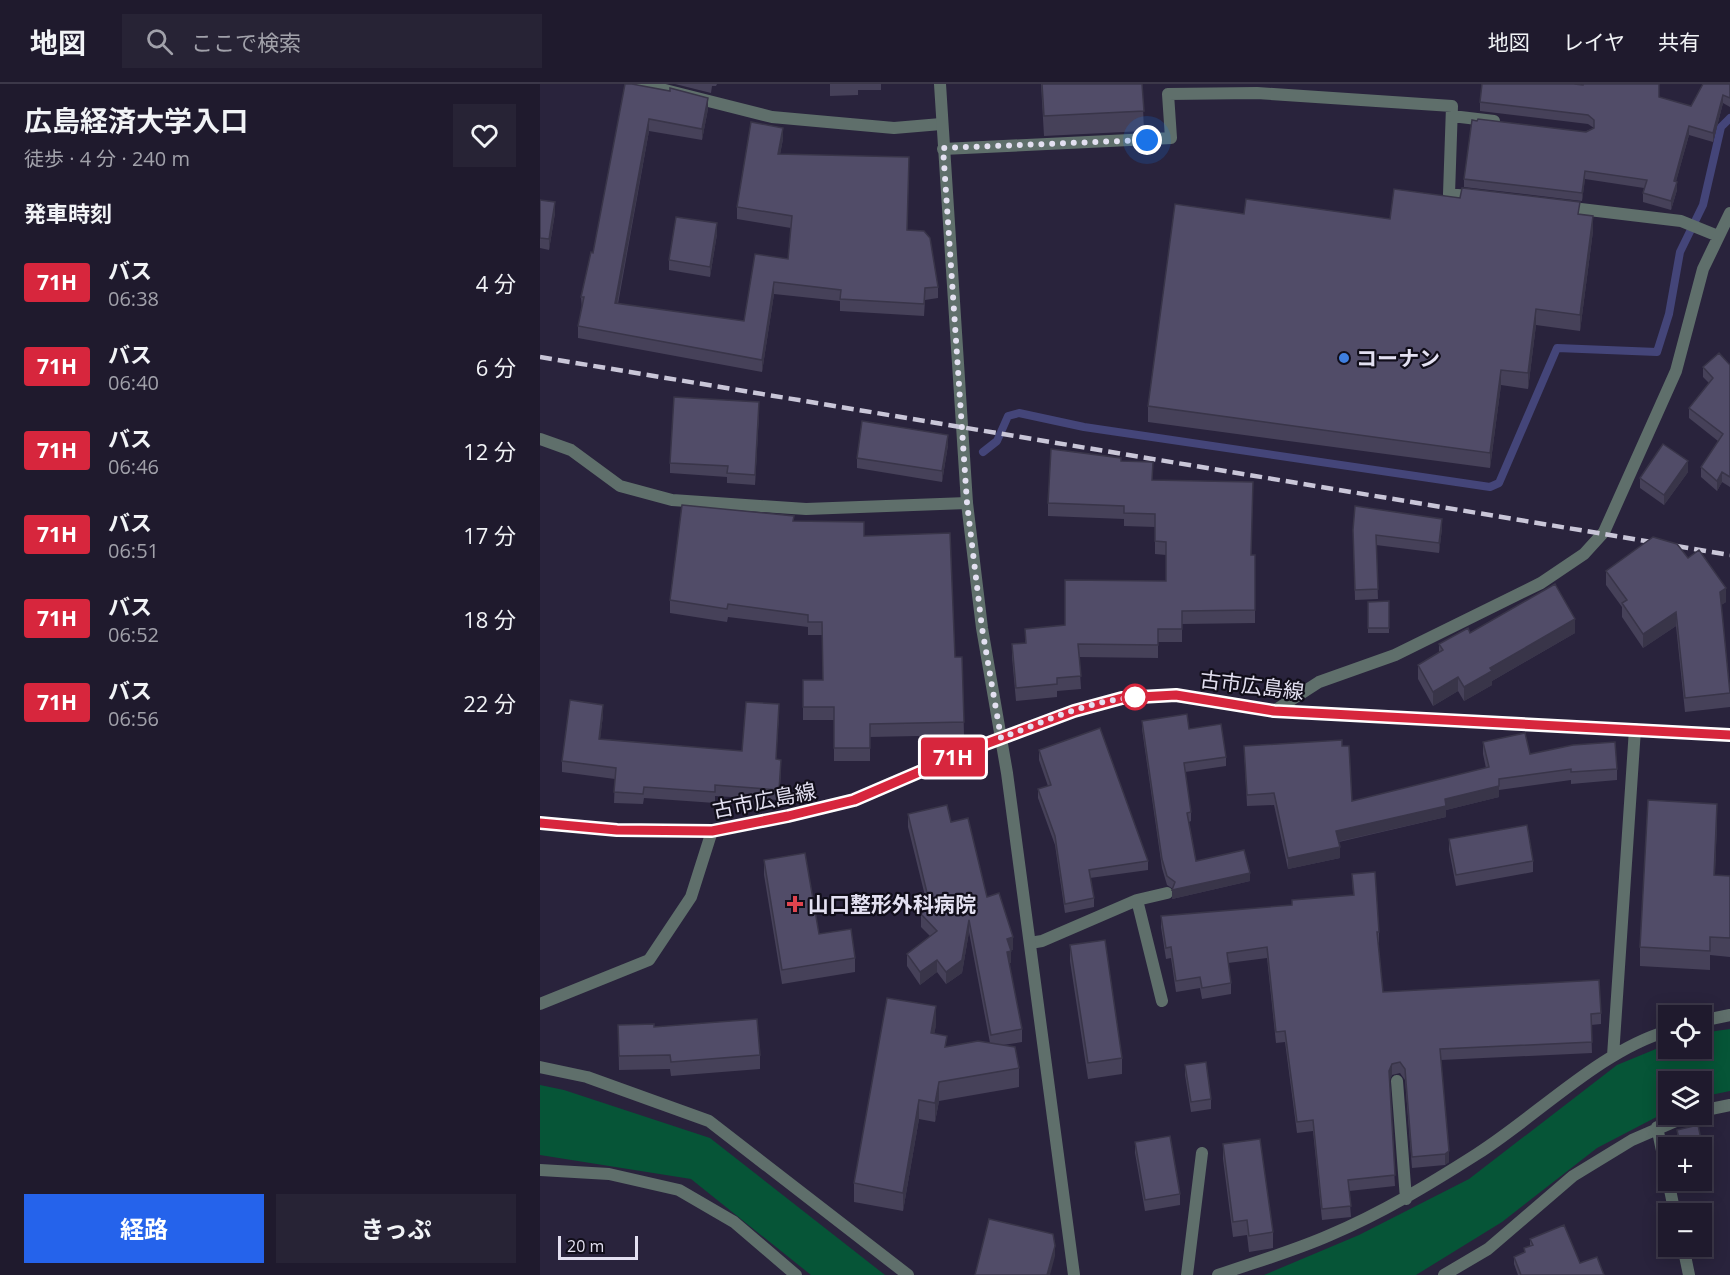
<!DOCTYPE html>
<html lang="ja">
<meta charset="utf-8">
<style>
body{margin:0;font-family:"Open Sans","Noto Sans JP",sans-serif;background:#272335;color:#f1f3f6;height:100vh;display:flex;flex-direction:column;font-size:22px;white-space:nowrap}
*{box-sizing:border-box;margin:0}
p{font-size:20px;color:#a1a1aa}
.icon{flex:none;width:33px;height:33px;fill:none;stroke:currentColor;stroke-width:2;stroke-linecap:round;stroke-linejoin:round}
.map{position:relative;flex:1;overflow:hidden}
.panel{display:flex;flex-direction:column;background:#1f1a2d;width:540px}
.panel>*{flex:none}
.badge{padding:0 12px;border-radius:4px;font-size:21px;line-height:39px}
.buttons{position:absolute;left:1118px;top:921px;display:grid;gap:12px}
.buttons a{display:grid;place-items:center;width:54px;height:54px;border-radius:0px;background:#1f1a2d;box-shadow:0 3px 15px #0003,0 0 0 2px #3c3849;font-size:30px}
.scale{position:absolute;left:18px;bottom:15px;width:80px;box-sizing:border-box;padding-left:6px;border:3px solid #e3e0f1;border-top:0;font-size:16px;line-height:21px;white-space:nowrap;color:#e3e0f1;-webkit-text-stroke:4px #110e1a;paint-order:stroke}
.you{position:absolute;width:30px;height:30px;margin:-15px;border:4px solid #fff;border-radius:50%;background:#1a73e8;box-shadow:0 0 0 9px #1a73e833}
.map>.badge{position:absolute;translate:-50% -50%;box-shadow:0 0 0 3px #fff}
h2{padding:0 24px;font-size:22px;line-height:54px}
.round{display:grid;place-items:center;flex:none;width:63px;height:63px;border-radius:0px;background:#272335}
.summary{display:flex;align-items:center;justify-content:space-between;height:102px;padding:0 24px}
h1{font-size:28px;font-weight:700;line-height:45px}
.primary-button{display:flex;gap:12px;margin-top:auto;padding:12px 24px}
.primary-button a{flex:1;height:69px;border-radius:0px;background:#2563eb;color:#fff;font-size:24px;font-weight:700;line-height:69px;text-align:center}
.primary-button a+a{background:#272335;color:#f1f3f6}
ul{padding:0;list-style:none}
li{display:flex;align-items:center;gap:18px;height:84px;padding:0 24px}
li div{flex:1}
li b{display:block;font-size:22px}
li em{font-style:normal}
li .badge{min-width:66px;font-weight:700;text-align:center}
header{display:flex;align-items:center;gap:36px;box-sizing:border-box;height:84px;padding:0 30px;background:#1f1a2d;border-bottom:2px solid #3c3849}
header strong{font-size:28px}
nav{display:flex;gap:33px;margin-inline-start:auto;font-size:21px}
.search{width:420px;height:54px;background:#272335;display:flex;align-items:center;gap:15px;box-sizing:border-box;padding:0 21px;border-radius:0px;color:#a1a1aa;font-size:22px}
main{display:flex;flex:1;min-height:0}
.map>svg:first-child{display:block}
.green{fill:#065537}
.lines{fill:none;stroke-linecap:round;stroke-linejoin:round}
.stream{stroke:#444579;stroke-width:8}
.minor{stroke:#5f6f6b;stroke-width:12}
.tertiary{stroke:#5f6f6b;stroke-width:12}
.secondary{stroke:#7d9892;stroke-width:12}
.rail{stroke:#c9c6d8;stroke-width:4.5;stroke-dasharray:12 6;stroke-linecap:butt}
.wall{fill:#464159}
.shaded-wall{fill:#393549}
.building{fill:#514c68;stroke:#393549;stroke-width:1.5}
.line-casing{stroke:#fff;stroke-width:14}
.line{stroke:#d7263d;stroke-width:9}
.walk{stroke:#e3e0f1;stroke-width:6;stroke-dasharray:0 10.8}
.shop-dot{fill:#3f7fe0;stroke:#110e1a;stroke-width:2}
.stop-dot{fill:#fff;stroke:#d7263d;stroke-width:3}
.health-dot{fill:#e0444e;stroke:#110e1a;stroke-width:2}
.labels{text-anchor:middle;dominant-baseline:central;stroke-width:4.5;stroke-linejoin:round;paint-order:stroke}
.poi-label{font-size:21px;font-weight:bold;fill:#e3e0f1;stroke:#110e1a;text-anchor:start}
.street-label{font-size:21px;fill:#e3e0f1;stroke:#110e1a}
</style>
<header>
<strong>地図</strong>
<div class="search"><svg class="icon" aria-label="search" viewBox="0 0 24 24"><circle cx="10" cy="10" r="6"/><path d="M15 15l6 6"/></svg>ここで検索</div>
<nav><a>地図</a><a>レイヤ</a><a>共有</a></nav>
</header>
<main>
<section class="panel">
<div class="summary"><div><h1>広島経済大学入口</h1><p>徒歩 · 4 分 · 240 m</p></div><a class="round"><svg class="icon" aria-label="heart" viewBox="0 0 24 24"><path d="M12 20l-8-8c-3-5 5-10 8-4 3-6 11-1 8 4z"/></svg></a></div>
<h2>発車時刻</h2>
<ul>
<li><span class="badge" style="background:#d7263d;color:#fff">71H</span><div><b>バス</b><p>06:38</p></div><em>4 分</em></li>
<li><span class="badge" style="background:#d7263d;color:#fff">71H</span><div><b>バス</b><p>06:40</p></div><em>6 分</em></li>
<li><span class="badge" style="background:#d7263d;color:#fff">71H</span><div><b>バス</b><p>06:46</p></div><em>12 分</em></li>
<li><span class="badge" style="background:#d7263d;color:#fff">71H</span><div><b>バス</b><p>06:51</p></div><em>17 分</em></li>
<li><span class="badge" style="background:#d7263d;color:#fff">71H</span><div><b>バス</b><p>06:52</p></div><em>18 分</em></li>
<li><span class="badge" style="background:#d7263d;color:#fff">71H</span><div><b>バス</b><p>06:56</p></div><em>22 分</em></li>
</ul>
<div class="primary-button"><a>経路</a><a>きっぷ</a></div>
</section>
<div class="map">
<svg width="1190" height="1191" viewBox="0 0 1190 1191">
<rect width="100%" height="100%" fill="#29233c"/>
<path class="green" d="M1190,945V1007L1161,1013V998H1128V1027L1057,1064L962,1138L876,1191H724L819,1151L929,1095L1077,981L1128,960V964H1161V949Z
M0,1001L24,1006L170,1054L345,1191H271L151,1095L0,1071Z"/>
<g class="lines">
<path class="stream" d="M443,368L457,357L468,332L479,329L544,343L950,403L959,399L1017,264L1117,268L1129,230L1140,168L1163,121L1181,43L1190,34"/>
<path class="minor" d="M101,0L232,33L354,44L401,40
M912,32L954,37
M403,65L631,54L628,10L717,9L912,22L909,110L935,113
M1024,123L1141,137L1178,152
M0,355L31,366L80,402L132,416L266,425L427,419
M734,627L779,598L855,571L1001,499L1044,470L1064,448L1136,287L1163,185L1190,129
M597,816L622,917
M490,859L502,857L597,816L627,809
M0,920L109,876L151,813L172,747
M1161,937L1190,931
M1073,972L1095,645
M0,983L47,993L169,1037L368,1191
M857,997L866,1115
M1161,1027L1190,1021
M1117,1043L1128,1095
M0,1086L69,1090L139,1106L194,1138L256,1191
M1128,1096L1135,1130
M1143,1162L1149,1191
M647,1191L662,1069
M678,1191C715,1178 754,1167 790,1151C842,1129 890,1100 937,1070C997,1032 1061,966 1128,947
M904,1191L948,1165L1033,1092L1092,1056L1152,1030"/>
<path class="tertiary" d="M400,0L427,419L442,544L467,689L534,1191"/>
<path class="secondary" d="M0,739L77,746L172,747L248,732L314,716L435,664L534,627L582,614L636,611L734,627L1190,651"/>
<path class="rail" d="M0,273L1190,471"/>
</g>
<path class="wall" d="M85,0L168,25L162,56L109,47L78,220L204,237L248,175L251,144L197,135V123L243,55L240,70L368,146L398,203V214L385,216L384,232L300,227V217L234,210L222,288L38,254V242L42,225L41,213L53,169Z
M135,0H177L176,2H172L171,9Z
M290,0H341V6H318V11L290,12Z
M501,0H602L604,47L504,52Z
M1190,0V23L1183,19L1173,58L1149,51L1136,97L1137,106L1131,126L1103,118V109L1104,104L1045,95L1042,117L924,103V95L1054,44L1048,40L940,27V18L1119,13L1151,22Z
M0,116L15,129L9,166L0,164Z
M1040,130L1053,147L1040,247L996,241L988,305L961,301L950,384L608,338V322L850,135Z
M177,150L170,193L129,186V176Z
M1190,281V403L1182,398L1177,407L1161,393V383L1178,357L1149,334V324L1169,299L1163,293V283Z
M219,329L215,401L187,399V393L130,389V379Z
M408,361L402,398L317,384V374Z
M581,377L613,396L712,471H715V539L642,540V558H618V574L539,573L541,605L517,607V613L476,617L472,573V560L485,559V545L525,541L626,497V471L615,470V443L584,442V435L508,432V419Z
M1148,388L1124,421L1100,404V394Z
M254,437L324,452L415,573H422L424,651L330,653V677H294V636H263V596H283L282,551H268V543L188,533L187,538L130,529V516Z
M902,444L899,469L836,461L838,515L815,516L813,446Z
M1148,474L1186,518L1181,521L1190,607V623L1145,628L1136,542L1103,564L1082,533V523L1066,501V487Z
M849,517V549H828V518Z
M930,549H1035L952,597V601L924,617L918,607L893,622L878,595V581L899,568V560Z
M63,631L60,655L202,667L239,631L236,675L241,686L239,716L175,712V719L104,714L103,720L74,719L75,695L22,688V677Z
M602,637L649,645L686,673V682L645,688L651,728V737L649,738L656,777L710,797L632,815L633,805L627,801L622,784L602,645Z
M943,658L990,670L1077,685V696L1031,700V696L959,706V713L906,726V733L799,758L800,774L748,785L734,721L707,722L704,662H802L812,717L946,684L943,670Z
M499,666L608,777V786L550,794L554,814V823L525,829L515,761L498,714V705L508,702L499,676Z
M368,730L411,738L473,866H471V879H469L482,945V958L463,961L479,984V1003L399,1017L395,1038L379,1035L363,1127L314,1118V1099L396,941L394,950L407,963L450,959L429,848L422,889L406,900L397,888L380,901L367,882V870L390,852L381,843V830L388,824L368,743Z
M1177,738L1175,791L1190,792V873L1170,871V886L1100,882V863Z
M909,755L993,777V788L916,802L909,766Z
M224,776L279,850L315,874V888L242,900L224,791Z
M812,790L839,848V858L838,859L843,908L1061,929V940L1051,941L1052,969L901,976L909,1078L905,1081L872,1084L865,996L860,989L852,991L849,996L855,1102L809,1107L811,1133L782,1136L773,1047L757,1049L745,958L736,959L727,874L688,879L691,899V910L662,915L660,904L636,908L631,874L626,875L621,843V832L752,821L813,811Z
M530,861L582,974V990L548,995L530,877Z
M78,941L114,943L220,971V985L131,992L130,985L79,986Z
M645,981L671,1015V1025L651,1028L645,991Z
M1158,1041L1166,1079V1089L1161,1090V1064H1139L1137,1056V1046Z
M595,1058L640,1110V1121L605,1127L595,1069Z
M683,1060L733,1148V1164L709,1168L707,1151L693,1153L683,1075Z
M990,1155L1040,1179L1064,1191H978L974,1180V1173L984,1169V1164L990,1162Z"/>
<path class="shaded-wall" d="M1183,11V19L1173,58V49Z
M168,14V25L162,56V45Z
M109,35V47L75,231V219Z
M1149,42V51L1134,105V97Z
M243,44V55L238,82V70Z
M1045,87V95L1042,117V109Z
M1137,98V106L1131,126V117Z
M15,118V129L9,166V155Z
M1053,132V147L1040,247V231Z
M177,139V150L170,193V183Z
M234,198V210L222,288V276Z
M996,225V241L988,305V289Z
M961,286V301L950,384V369Z
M219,318V329L215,401V391Z
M408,351V361L402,398V387Z
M1148,377V388L1124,421V411Z
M1182,388V398L1177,407V397Z
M902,435V444L899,469V459Z
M1186,504V518L1180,522V508Z
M1136,528V542L1103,564V550Z
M1035,535V549L952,597V601L924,617V603L950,584Z
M918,593V607L893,622V608Z
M63,621V631L59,665V655Z
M241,676V686L239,716V706Z
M959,702V713L906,726V733L796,758V747L905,715Z
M1177,720V738L1174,810V791Z
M800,763V774L748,785V774Z
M710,789V797L632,815V806Z
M429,836V848L422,889L406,900V888Z
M473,853V866L467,867V855Z
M471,867V879L467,880V868Z
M397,876V888L380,901V888Z
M396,922V941L391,968V949Z
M852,980V991L849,998V987Z
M399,998V1017L395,1038V1019Z
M379,1016V1035L363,1127V1109Z
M909,1067V1078L905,1081V1070Z
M515,1162V1172L510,1191H507Z"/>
<path class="building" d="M85,0H92L130,7V4L168,14L162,45L109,35L75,219L204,237L215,170L248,175L252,132L197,123L211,38L243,44L238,70L369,73L367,146L384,147L390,154L398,203L385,204L384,220L300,215L301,206L234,198L222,276L38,242L44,213H41L51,168L53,169Z
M502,0H602L604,27L504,32Z
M942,0H1034L1043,1V0H1119V13L1151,22L1163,0H1190V14L1183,11L1173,49L1149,42L1134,97L1137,98L1131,117L1103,109L1107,96L1045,87L1042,109L924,95L932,36L937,37L938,35L1046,48L1054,44V36L1048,31L940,18Z
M922,104L1040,118L1038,130L1053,132L1040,231L996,225L988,289L961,286L950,369L608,322L635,120L704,130L706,115L850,135L854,105L920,114Z
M0,116L15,118L9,155L0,154Z
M136,133L177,139L170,183L129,176Z
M1179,269L1190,281V393L1182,388L1177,397L1161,383L1183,350L1149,324L1173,294L1163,283Z
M134,313L219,318L215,391L187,389L188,382L130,379Z
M322,337L408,351L402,387L317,374Z
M1123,360L1148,377L1124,411L1100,394Z
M511,365L581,374V377L613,378L612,396L713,398L711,471H715V526L642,527V545H618V561L538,560L541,592L517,594V600L476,604L472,560L486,559L485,545L525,541V496L626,497V458L615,457V430L584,429V422L508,419Z
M142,421L254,432L253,437L324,438V452L410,449L415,573H422L424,638L330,640V664H294V623H263V596H283L282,538H268V531L188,520L187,525L130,516Z
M815,422L902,435L899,459L836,451L838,505L815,506L813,446Z
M1113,453L1137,460L1148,474L1159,466L1186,504L1180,508L1190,609L1145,614L1136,528L1103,550L1082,519L1087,516L1066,487Z
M1015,500L1035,535L950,584L952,587L924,603L918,593L893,608L878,581L903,566L899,560L928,544L930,549Z
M849,517V544H828V518Z
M30,616L63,621L59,655L202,667L206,618L239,620L236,675L241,676L239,706L175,701V708L104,703L103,710L74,708L76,684L22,677Z
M647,630L649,645L681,640L686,673L644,679L651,728L647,729L656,777L704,766L710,789L632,806L635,798L627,792L622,775L602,637Z
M560,644L608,777L549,786L554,814L525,820L515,752L498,705L511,701L499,666Z
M985,649L990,670L1033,661L1075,658L1077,685L1031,688V685L959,695V702L905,715L906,722L796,747L800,763L748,774L734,709L707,711L704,662L802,656V662H809L812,717L949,683L943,658Z
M1108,716L1177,720L1174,791L1190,792V854L1170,853V867L1100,863Z
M407,721L411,738L428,734L447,813L459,809L473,853L467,855L471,867L467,868L482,945L451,951L429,836L422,876L406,888L397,876L380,888L367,870L397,847L381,830L390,821L368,730Z
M987,741L993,777L916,791L909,755Z
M265,769L279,850L311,845L315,874L242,886L224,776Z
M835,788L839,848H837L843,908L1059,896L1061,929L1051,930L1052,958L900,965L909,1067L905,1070L872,1073L865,985L860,978L852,980L849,987L855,1091L808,1096L811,1122L782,1125L773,1036L757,1038L745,947L736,948L727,863L687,869L691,899L662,904L660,893L636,897L631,863L626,864L621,832L752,821V816L814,811L812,790Z
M565,856L582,974L548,979L530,861Z
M347,914L396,922L391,949L407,952L405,963L438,957L475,963L479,984L399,998L395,1019L379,1016L363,1109L314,1099Z
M217,935L220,971L131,978L130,971L79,972L78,941L114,940V943Z
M666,978L671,1015L651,1018L645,981Z
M1158,1041L1166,1079L1161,1080V1064H1141L1137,1046Z
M630,1052L640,1110L605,1116L595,1058Z
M720,1055L733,1148L709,1152L707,1136L693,1138L683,1060Z
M449,1135L513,1150L515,1162L507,1191H435Z
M1024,1141L1040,1179L1057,1173L1064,1191H981L974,1173L985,1168L984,1164L993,1161L990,1155Z"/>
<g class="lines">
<g class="line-casing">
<path id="line" d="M0,739L77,746L172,747L248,732L314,716L435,664L534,627L582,614L636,611L734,627L1190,651"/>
</g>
<use href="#line" class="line"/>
<path class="walk" d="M595,613H600C552,615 506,637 461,654L442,544L427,419L403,64L607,56"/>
</g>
<circle class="shop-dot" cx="804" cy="274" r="6"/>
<circle class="stop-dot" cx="595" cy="613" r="12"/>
<path class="health-dot" d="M252 811h6v6h6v6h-6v6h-6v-6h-6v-6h6z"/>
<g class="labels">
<g class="poi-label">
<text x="816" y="274">コーナン</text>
<text x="268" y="820">山口整形外科病院</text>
</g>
<g class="street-label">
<text transform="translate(712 601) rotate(7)">古市広島線</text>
<text transform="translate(224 716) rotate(-11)">古市広島線</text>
</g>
</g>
</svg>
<div class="buttons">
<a><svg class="icon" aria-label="locate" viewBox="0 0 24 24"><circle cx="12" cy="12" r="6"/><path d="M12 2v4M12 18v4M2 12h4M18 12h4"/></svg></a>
<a><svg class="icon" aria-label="layers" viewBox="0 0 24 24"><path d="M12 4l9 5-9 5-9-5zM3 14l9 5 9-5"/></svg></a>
<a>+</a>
<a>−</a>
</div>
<div class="scale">20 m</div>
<div class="you" style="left:607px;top:56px"></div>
<b class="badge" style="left:413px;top:673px;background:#d7263d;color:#fff">71H</b>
</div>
</main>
